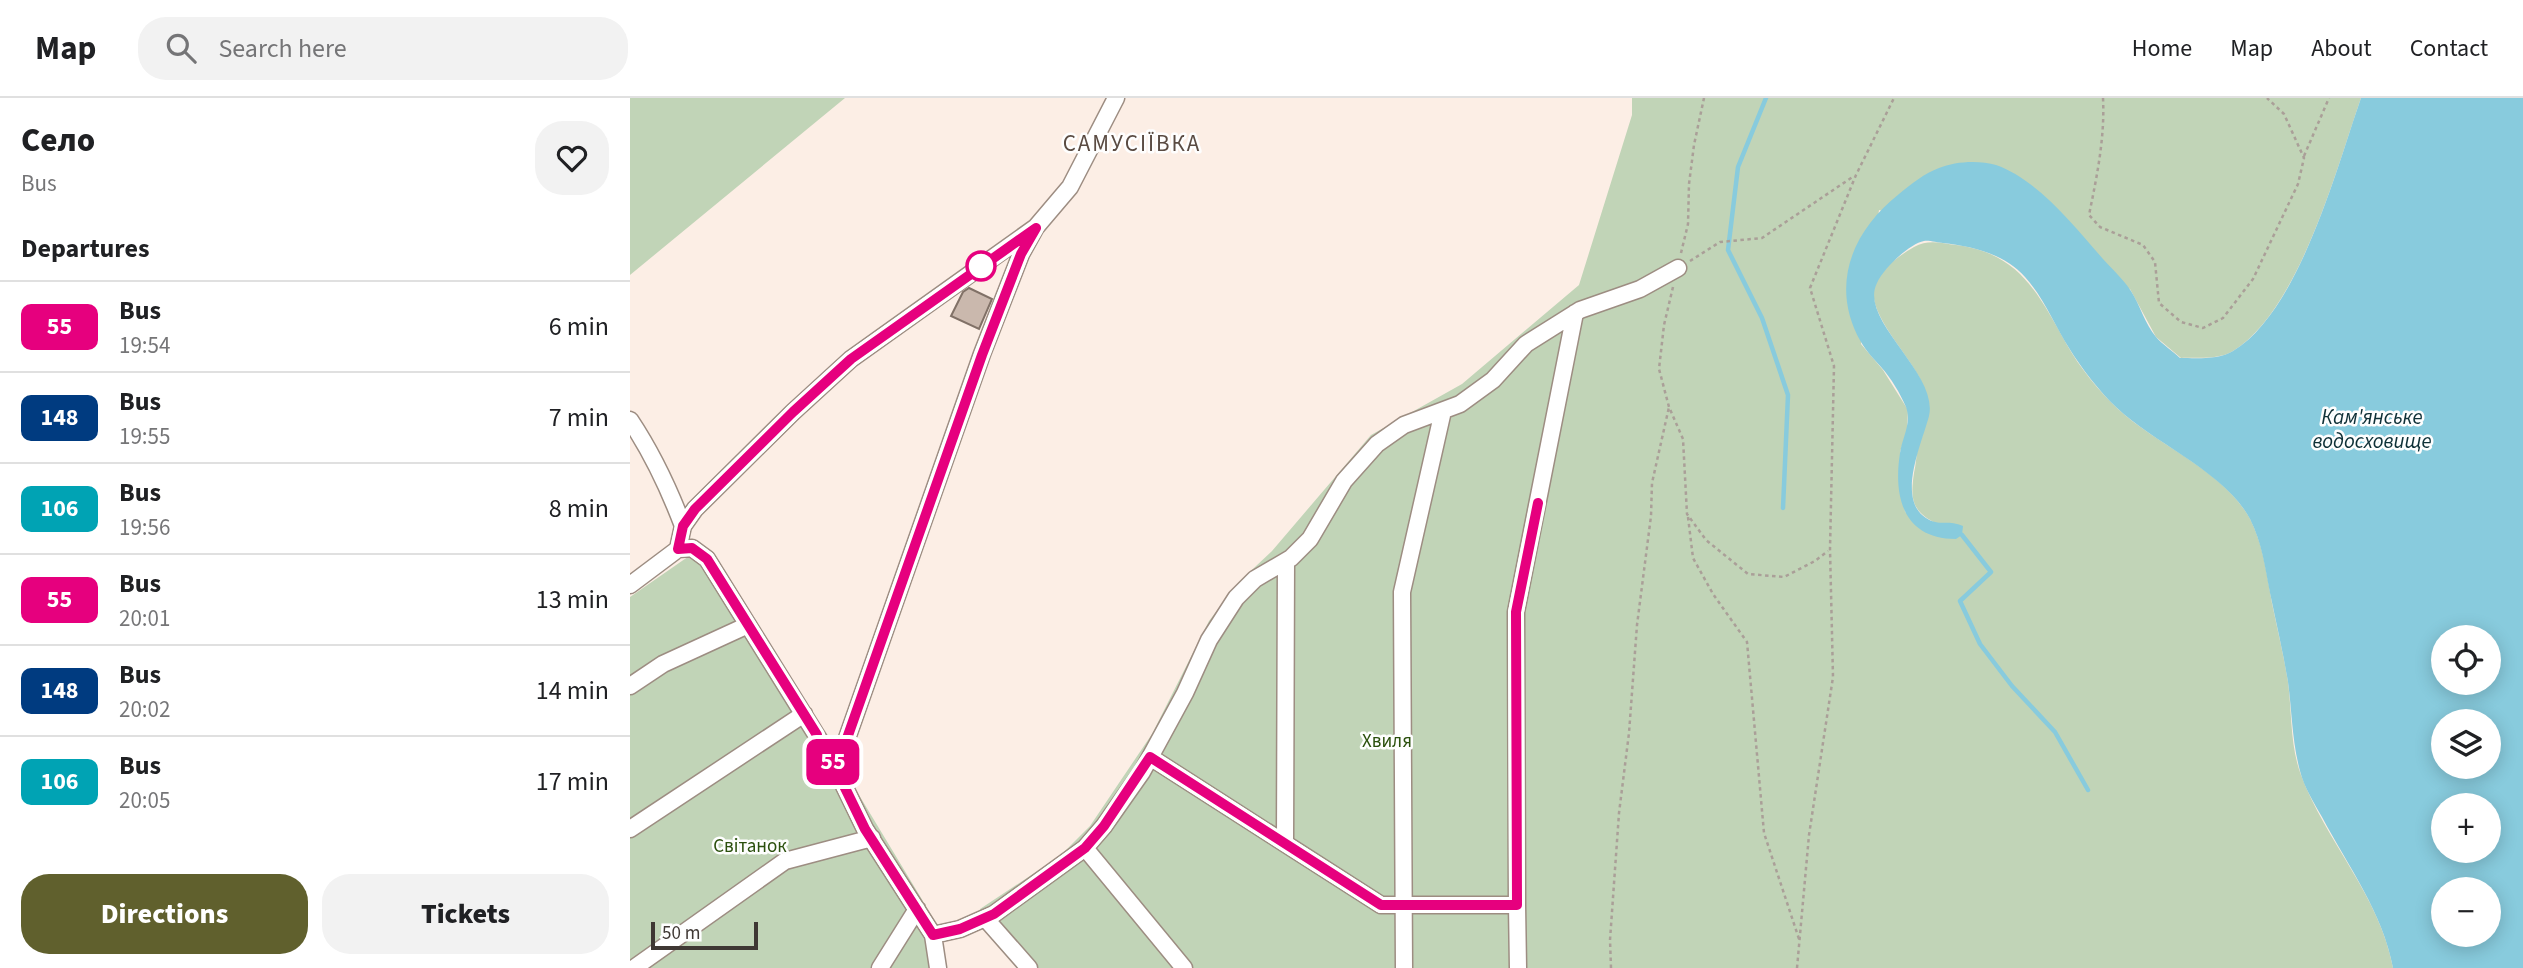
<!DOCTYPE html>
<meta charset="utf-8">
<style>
body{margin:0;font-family:"Source Sans 3",sans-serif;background:#f2f2f2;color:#202124;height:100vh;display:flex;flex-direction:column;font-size:26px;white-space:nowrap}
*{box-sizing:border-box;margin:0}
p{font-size:23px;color:#757577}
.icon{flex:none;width:38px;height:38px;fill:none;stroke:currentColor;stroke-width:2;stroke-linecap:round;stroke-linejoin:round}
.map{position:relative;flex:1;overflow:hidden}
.drawer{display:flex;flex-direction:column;background:#fff;width:630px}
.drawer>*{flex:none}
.badge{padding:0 14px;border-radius:10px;font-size:24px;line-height:46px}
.controls{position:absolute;left:1801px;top:527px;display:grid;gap:14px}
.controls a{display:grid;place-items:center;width:70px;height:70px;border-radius:50%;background:#fff;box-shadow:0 4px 18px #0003;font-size:35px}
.scale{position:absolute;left:21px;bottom:18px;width:107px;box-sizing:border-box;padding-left:7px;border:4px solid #3f3834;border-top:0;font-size:19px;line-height:24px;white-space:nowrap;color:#3f3834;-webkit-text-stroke:5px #fefefe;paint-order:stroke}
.map>.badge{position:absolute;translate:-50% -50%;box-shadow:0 0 0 4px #fff}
h2{padding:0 21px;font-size:26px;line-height:63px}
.round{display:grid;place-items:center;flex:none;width:74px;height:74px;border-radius:28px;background:#f2f2f2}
.head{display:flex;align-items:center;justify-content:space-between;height:119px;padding:0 21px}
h1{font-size:33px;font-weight:800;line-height:52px}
.primary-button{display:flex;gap:14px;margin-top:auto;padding:14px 21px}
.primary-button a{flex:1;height:80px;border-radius:28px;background:#60602d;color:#fff;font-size:28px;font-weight:800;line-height:80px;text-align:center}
.primary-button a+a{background:#f2f2f2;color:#202124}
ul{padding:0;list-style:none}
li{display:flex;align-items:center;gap:21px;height:91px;padding:0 21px;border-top:2px solid #e0e0e0}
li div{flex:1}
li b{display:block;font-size:26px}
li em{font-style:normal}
li .badge{min-width:77px;font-weight:700;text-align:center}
header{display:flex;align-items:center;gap:42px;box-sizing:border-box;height:98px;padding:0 35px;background:#fff;border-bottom:2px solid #e0e0e0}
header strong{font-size:33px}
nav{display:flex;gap:38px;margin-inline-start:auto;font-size:24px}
.search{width:490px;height:63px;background:#f2f2f2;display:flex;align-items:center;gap:18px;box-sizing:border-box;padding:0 24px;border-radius:28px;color:#757577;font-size:26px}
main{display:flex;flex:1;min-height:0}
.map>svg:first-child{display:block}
.green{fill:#c1d4b7}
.water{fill:#88cbdd;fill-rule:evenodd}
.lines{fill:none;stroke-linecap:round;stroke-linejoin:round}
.stream{stroke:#88cbdd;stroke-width:4.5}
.building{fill:#cab8ad;stroke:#817167;stroke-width:2}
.minor-casing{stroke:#9d8d82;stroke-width:19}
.path{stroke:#aa9f98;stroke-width:2.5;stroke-dasharray:3.5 3.5;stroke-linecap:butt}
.minor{stroke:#fff;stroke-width:16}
.line-casing{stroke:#fff;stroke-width:16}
.line{stroke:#e6007e;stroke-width:10}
.stop-dot{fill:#fff;stroke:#e6007e;stroke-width:3.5}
.labels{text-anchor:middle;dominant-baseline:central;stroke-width:5;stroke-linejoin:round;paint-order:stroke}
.park-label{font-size:19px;fill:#2b500d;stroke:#fefefe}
.water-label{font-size:21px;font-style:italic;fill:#0e3037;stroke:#fefefe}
.quarter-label{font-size:23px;letter-spacing:2px;fill:#5a4b42;stroke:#fefefe}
</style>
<header>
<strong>Map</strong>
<div class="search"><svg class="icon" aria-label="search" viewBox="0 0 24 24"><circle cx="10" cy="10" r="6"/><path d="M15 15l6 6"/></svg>Search here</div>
<nav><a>Home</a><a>Map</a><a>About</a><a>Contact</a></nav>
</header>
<main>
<section class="drawer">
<div class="head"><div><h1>Село</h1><p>Bus</p></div><a class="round"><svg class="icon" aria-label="heart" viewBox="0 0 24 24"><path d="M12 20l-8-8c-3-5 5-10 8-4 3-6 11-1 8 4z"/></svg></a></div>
<h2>Departures</h2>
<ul>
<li><span class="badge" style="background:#e6007e;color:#fff">55</span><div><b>Bus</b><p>19:54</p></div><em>6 min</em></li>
<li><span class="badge" style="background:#003b80;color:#fff">148</span><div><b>Bus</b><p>19:55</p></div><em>7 min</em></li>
<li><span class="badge" style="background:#00a3b4;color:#fff">106</span><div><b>Bus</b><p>19:56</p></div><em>8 min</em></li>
<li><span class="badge" style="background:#e6007e;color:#fff">55</span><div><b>Bus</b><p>20:01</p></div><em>13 min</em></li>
<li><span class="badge" style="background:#003b80;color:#fff">148</span><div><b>Bus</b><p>20:02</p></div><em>14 min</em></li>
<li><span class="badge" style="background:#00a3b4;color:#fff">106</span><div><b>Bus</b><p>20:05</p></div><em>17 min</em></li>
</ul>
<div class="primary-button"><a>Directions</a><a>Tickets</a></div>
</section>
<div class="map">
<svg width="1893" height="870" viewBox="0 0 1893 870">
<rect width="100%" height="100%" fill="#fceee5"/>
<path class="green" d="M0,0H215L0,177Z
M1002,0H1731C1706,72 1669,212 1603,253C1589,262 1566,259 1551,260L1526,239L1500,191L1249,112L1231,246L1253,272L1278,312L1277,332L1270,354L1275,414L1307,426C1282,413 1280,402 1284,375C1286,367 1286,358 1288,350C1291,341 1294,336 1294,326C1295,314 1297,299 1293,288C1284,261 1237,218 1244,188C1249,172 1270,157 1284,149C1298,141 1311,145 1326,147C1390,155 1409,197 1437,247C1450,270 1469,293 1488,311C1527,347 1592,372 1619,419C1634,447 1637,479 1643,510C1648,534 1654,559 1658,584C1662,615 1660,648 1671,677C1696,744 1750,798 1763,870H396L350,811L430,758L460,728L522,636L579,523L608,485L642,453L741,337L832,286L949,187L1002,17Z
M62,456L118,527L197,644L305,823V870H0V499Z"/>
<path class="water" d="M1731,0H1893V870H1763C1753,815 1718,768 1692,719C1684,705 1674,689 1670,673C1662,643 1662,614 1658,584C1653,554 1646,524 1640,495C1635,469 1632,445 1620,421C1595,374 1525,346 1487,310C1469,293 1452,271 1439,250C1424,226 1414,200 1395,179C1375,156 1341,148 1313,145C1308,145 1299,142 1294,143C1279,146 1253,171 1247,185C1228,222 1309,275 1299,318C1292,345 1266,401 1296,420C1310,429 1317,421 1333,428L1332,437L1326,441C1274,441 1263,400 1270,355C1272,340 1282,325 1276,309C1270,295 1261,280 1251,269C1244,261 1236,253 1231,244C1199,188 1222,133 1269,96C1281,86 1295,75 1309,70C1325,63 1350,62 1366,67C1407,81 1445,129 1473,161C1482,171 1493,181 1501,193C1510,207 1515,226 1526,239C1533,247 1543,253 1550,260C1566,260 1589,262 1603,253C1669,213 1706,72 1731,0ZM1813,539H1858V584H1813ZM1813,623H1858V668H1813ZM1813,707H1858V752H1813ZM1813,791H1858V836H1813Z"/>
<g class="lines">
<path class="stream" d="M1136,0L1108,69L1098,152L1132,220L1158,297L1153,410
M1332,437L1361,474L1330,503L1350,546L1382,588L1425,634L1458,692"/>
</g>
<path class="building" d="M339,190L362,201L349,231L321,218L333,194Z"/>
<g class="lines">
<g class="minor-casing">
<path id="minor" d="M0,322C22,355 39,391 53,428
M48,451L53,428L65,411L163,314L221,261L406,129L440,89L486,0
M0,487L48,451L62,450L77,461L200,659L215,646L352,256L391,156L406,129
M0,588L33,566L118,527
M200,659L235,731L303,837L308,870
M520,659L751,807H887L886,514L945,215
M0,731L174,616
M655,745L656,463
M455,750L554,870
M887,807L888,870
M355,820L399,870
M303,837L330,831L364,816L455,750L474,728L512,674L555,595L579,542L606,500L625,481L661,460L680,441L714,383L747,346L774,327L830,306L863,282L896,246L950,212L1010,191L1048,170
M4,870L155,763L242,740
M250,870L287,811
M774,870L772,494L813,313"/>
</g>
<path class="path" d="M1473,0C1475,39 1467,78 1459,117L1470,129L1513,147L1525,164L1529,205L1551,224L1573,230L1593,220L1623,181L1668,86L1674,60L1654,16L1637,0
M1674,58L1699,0
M1051,155L1058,126L1059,86L1064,47L1074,0
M1060,163L1090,144L1132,140L1224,78
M1043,189L1034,227L1029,271L1039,309L1053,341L1057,416L1076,442L1118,476L1154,479L1185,463L1198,453
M1058,419L1063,460L1083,496L1117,544L1134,735L1169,841
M981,870L980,842L989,715L999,635L1007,527L1021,418L1022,385L1039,309
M1167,870L1179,737L1203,579L1200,451L1204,268L1180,190L1226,77L1264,0"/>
<use href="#minor" class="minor"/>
</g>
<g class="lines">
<g class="line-casing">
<path id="line" d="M187,637L77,461L62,450L48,451L53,428L65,411L163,314L221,261L406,130L391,156L352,257L215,646L200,659L235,731L303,837L330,831L364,816L455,750L474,728L520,659L751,807H887L886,514L908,405"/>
</g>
<use href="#line" class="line"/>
</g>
<circle class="stop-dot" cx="351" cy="168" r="14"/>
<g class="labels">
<g class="park-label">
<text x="757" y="643">Хвиля</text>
<text x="120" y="748">Світанок</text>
</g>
<g class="water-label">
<text x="1742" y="319">Кам'янське<tspan x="1742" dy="24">водосховище</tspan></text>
</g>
<g class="quarter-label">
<text x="502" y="45">САМУСІЇВКА</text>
</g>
</g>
</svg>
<div class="controls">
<a><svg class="icon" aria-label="locate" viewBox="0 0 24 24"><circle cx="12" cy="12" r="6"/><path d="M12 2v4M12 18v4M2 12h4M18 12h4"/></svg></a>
<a><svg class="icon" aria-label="layers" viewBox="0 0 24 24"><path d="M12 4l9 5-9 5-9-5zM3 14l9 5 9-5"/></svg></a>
<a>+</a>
<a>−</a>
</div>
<div class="scale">50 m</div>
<b class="badge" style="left:203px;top:664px;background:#e6007e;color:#fff">55</b>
</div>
</main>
